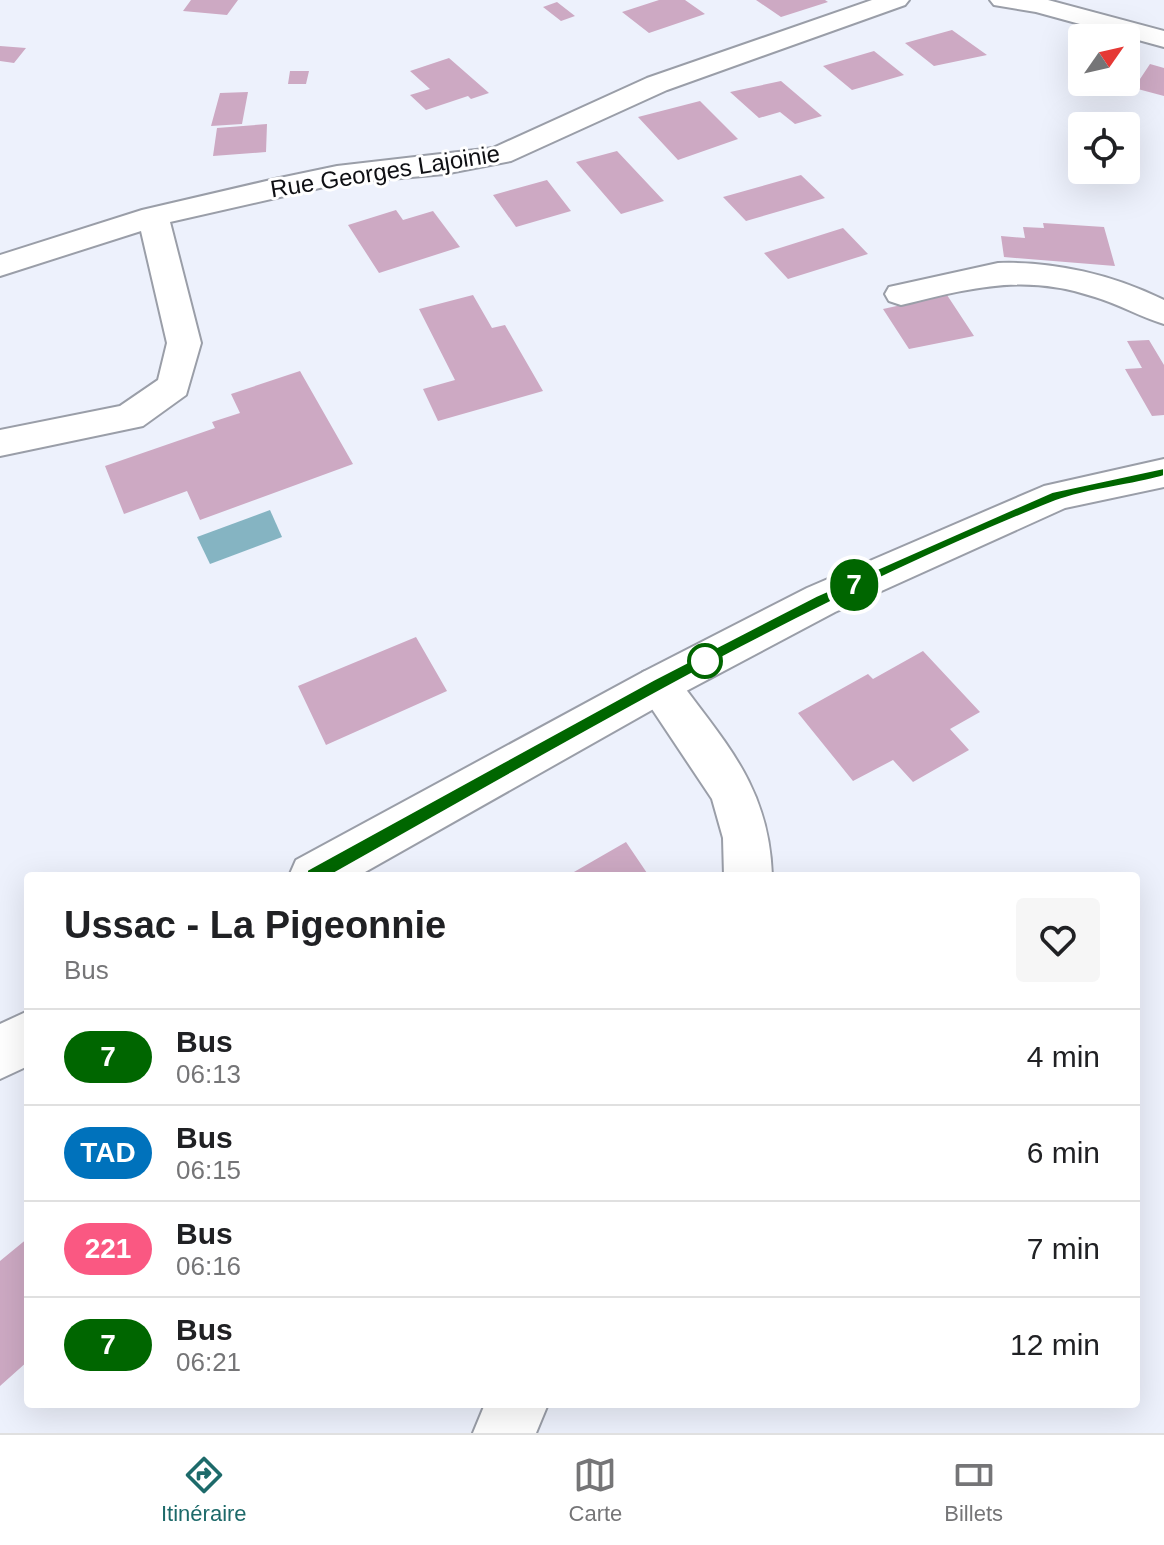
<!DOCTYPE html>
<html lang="fr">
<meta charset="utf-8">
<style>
body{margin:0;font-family:Arial,sans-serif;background:#f6f6f6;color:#202124;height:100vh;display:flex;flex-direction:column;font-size:30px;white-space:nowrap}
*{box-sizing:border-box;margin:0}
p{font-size:26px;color:#757577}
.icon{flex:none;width:44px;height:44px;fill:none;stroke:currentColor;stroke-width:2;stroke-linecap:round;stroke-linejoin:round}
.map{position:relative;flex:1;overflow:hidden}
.drawer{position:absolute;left:24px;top:872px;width:1116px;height:536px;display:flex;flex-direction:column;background:#fff;border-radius:8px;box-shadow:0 8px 32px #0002}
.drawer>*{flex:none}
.badge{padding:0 16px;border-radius:26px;font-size:28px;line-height:52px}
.needle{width:52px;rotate:56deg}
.tools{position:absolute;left:1068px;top:24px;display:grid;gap:16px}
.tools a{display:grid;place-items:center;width:72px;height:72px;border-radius:8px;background:#fff;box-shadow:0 8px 32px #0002;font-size:40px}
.map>.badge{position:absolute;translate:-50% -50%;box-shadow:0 0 0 4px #fff}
.round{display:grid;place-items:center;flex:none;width:84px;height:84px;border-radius:8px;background:#f6f6f6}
.overview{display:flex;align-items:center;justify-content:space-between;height:136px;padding:0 40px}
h1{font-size:38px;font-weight:700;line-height:60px}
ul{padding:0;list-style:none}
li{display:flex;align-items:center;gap:24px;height:96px;padding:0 40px;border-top:2px solid #e0e0e0}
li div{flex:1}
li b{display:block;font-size:30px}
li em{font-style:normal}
li .badge{min-width:88px;font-weight:700;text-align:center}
.menu{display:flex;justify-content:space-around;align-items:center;height:112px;border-top:2px solid #e0e0e0;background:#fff;font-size:22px;color:#757577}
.menu a{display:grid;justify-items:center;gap:4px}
.menu .selected{color:#1d6a6a}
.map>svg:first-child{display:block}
.water{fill:#85b4c2}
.building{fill:#cda9c3}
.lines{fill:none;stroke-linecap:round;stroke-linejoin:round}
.street-casing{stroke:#9a9ea8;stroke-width:4}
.secondary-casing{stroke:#9a9ea8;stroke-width:4}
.street{fill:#fff;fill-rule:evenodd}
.secondary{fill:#fff;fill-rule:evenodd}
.line{fill:#060;stroke:#fff;stroke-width:2}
.stop-dot{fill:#fff;stroke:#060;stroke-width:4}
.labels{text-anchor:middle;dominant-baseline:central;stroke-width:6;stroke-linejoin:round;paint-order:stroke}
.far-street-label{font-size:24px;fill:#0f1014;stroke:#fff}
</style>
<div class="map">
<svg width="1164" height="1433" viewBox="0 0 1164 1433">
<rect width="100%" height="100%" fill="#edf1fc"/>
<path class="water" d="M270,510L282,537L210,564L197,537Z"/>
<path class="building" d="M191,0H238L227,15L183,11Z
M659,0H685L705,14L649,33L622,12Z
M756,0H825L828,2L781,17Z
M557,2L575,16L561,21L543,7Z
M952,30L987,55L934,66L905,43Z
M0,46L26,48L14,63L0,61Z
M874,51L904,75L852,90L823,66Z
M449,58L489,93L471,99L468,96L426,110L410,95L430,89L410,71Z
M1150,64L1164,68V96L1134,88Z
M290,71H309L306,84H288Z
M781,81L822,116L795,124L780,112L759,118L730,92Z
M248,92L242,124L211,126L220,93Z
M700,101L738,139L678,160L638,117Z
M267,124L266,152L213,156L217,128Z
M617,151L664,201L621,214L576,162Z
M801,175L825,198L746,221L723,197Z
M547,180L571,211L516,227L493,195Z
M396,210L403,220L433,211L460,247L379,273L348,225Z
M1043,223L1104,227L1115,266L1004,257L1001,236L1025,238L1023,227L1044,228Z
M843,228L868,254L788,279L764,253Z
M473,295L492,328L505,325L543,391L438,421L423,389L455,380L419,309Z
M947,295L974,336L909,349L883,309Z
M1149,340L1164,365V415L1152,416L1125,369L1142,368L1127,341Z
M300,371L353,464L200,520L187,491L124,514L105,466L215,428L212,422L240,413L231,394Z
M416,637L447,691L326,745L298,686Z
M923,651L980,712L950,729L969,750L913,782L893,760L853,781L798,713L868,674L873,679Z
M626,842L649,876H567Z
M28,1238V1361L0,1386V1261Z"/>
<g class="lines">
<g class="street-casing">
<path id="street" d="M872,0H909L905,5L667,90L511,161L444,174L337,184L170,222L201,343L186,395L143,426L0,456V430L120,406L158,380L167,343L141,231L0,276V255L142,210L275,179L337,166L493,148L647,78Z
M990,0H1048L1164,31V47L1036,12L994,5Z
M998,263C1054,261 1114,275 1164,300V324C1140,317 1119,304 1095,297C1023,273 972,288 901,305L889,301L885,294L889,287Z
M658,667L673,672C724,742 769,785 772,876H724L723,838L712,799L636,685L643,672Z
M485,1404H548L536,1433H473Z"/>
</g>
<g class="secondary-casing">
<path id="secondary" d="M1164,459V487L1065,508L835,612L673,698L358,876H289L296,860L643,672L807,588L1044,486Z
M28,1011V1066L0,1079V1024Z"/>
</g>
<use href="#street" class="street"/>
<use href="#secondary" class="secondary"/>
</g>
<path class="line" d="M1164,468V476C1132,486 1091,488 1056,501C799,603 560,747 319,882H307V870L653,680L816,596L1052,492Z"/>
<circle class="stop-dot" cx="705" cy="661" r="16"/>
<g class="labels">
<g class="far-street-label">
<text transform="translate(385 171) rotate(-9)">Rue Georges Lajoinie</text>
</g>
</g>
</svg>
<div class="tools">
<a><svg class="needle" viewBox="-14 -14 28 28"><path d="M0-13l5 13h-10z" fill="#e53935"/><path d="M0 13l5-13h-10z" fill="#757577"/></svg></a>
<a><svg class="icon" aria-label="locate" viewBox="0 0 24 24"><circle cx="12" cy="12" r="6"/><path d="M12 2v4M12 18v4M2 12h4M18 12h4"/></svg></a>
</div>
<b class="badge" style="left:854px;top:585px;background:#060;color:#fff">7</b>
<section class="drawer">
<div class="overview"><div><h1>Ussac - La Pigeonnie</h1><p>Bus</p></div><a class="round"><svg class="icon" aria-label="heart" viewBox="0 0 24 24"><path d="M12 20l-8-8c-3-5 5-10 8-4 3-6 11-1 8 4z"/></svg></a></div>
<ul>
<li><span class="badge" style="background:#060;color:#fff">7</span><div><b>Bus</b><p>06:13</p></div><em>4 min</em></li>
<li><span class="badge" style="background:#0072bc;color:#fff">TAD</span><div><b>Bus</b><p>06:15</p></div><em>6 min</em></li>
<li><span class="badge" style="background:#fa5882;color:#fff">221</span><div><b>Bus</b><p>06:16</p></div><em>7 min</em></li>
<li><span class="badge" style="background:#060;color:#fff">7</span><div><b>Bus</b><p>06:21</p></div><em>12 min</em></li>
</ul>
</section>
</div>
<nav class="menu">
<a class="selected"><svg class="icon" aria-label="directions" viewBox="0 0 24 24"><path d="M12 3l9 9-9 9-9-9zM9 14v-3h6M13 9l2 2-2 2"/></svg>Itinéraire</a>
<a><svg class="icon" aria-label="map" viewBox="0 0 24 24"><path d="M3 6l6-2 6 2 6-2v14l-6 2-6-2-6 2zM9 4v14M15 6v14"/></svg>Carte</a>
<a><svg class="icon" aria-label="tickets" viewBox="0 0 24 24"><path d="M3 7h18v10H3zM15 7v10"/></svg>Billets</a>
</nav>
